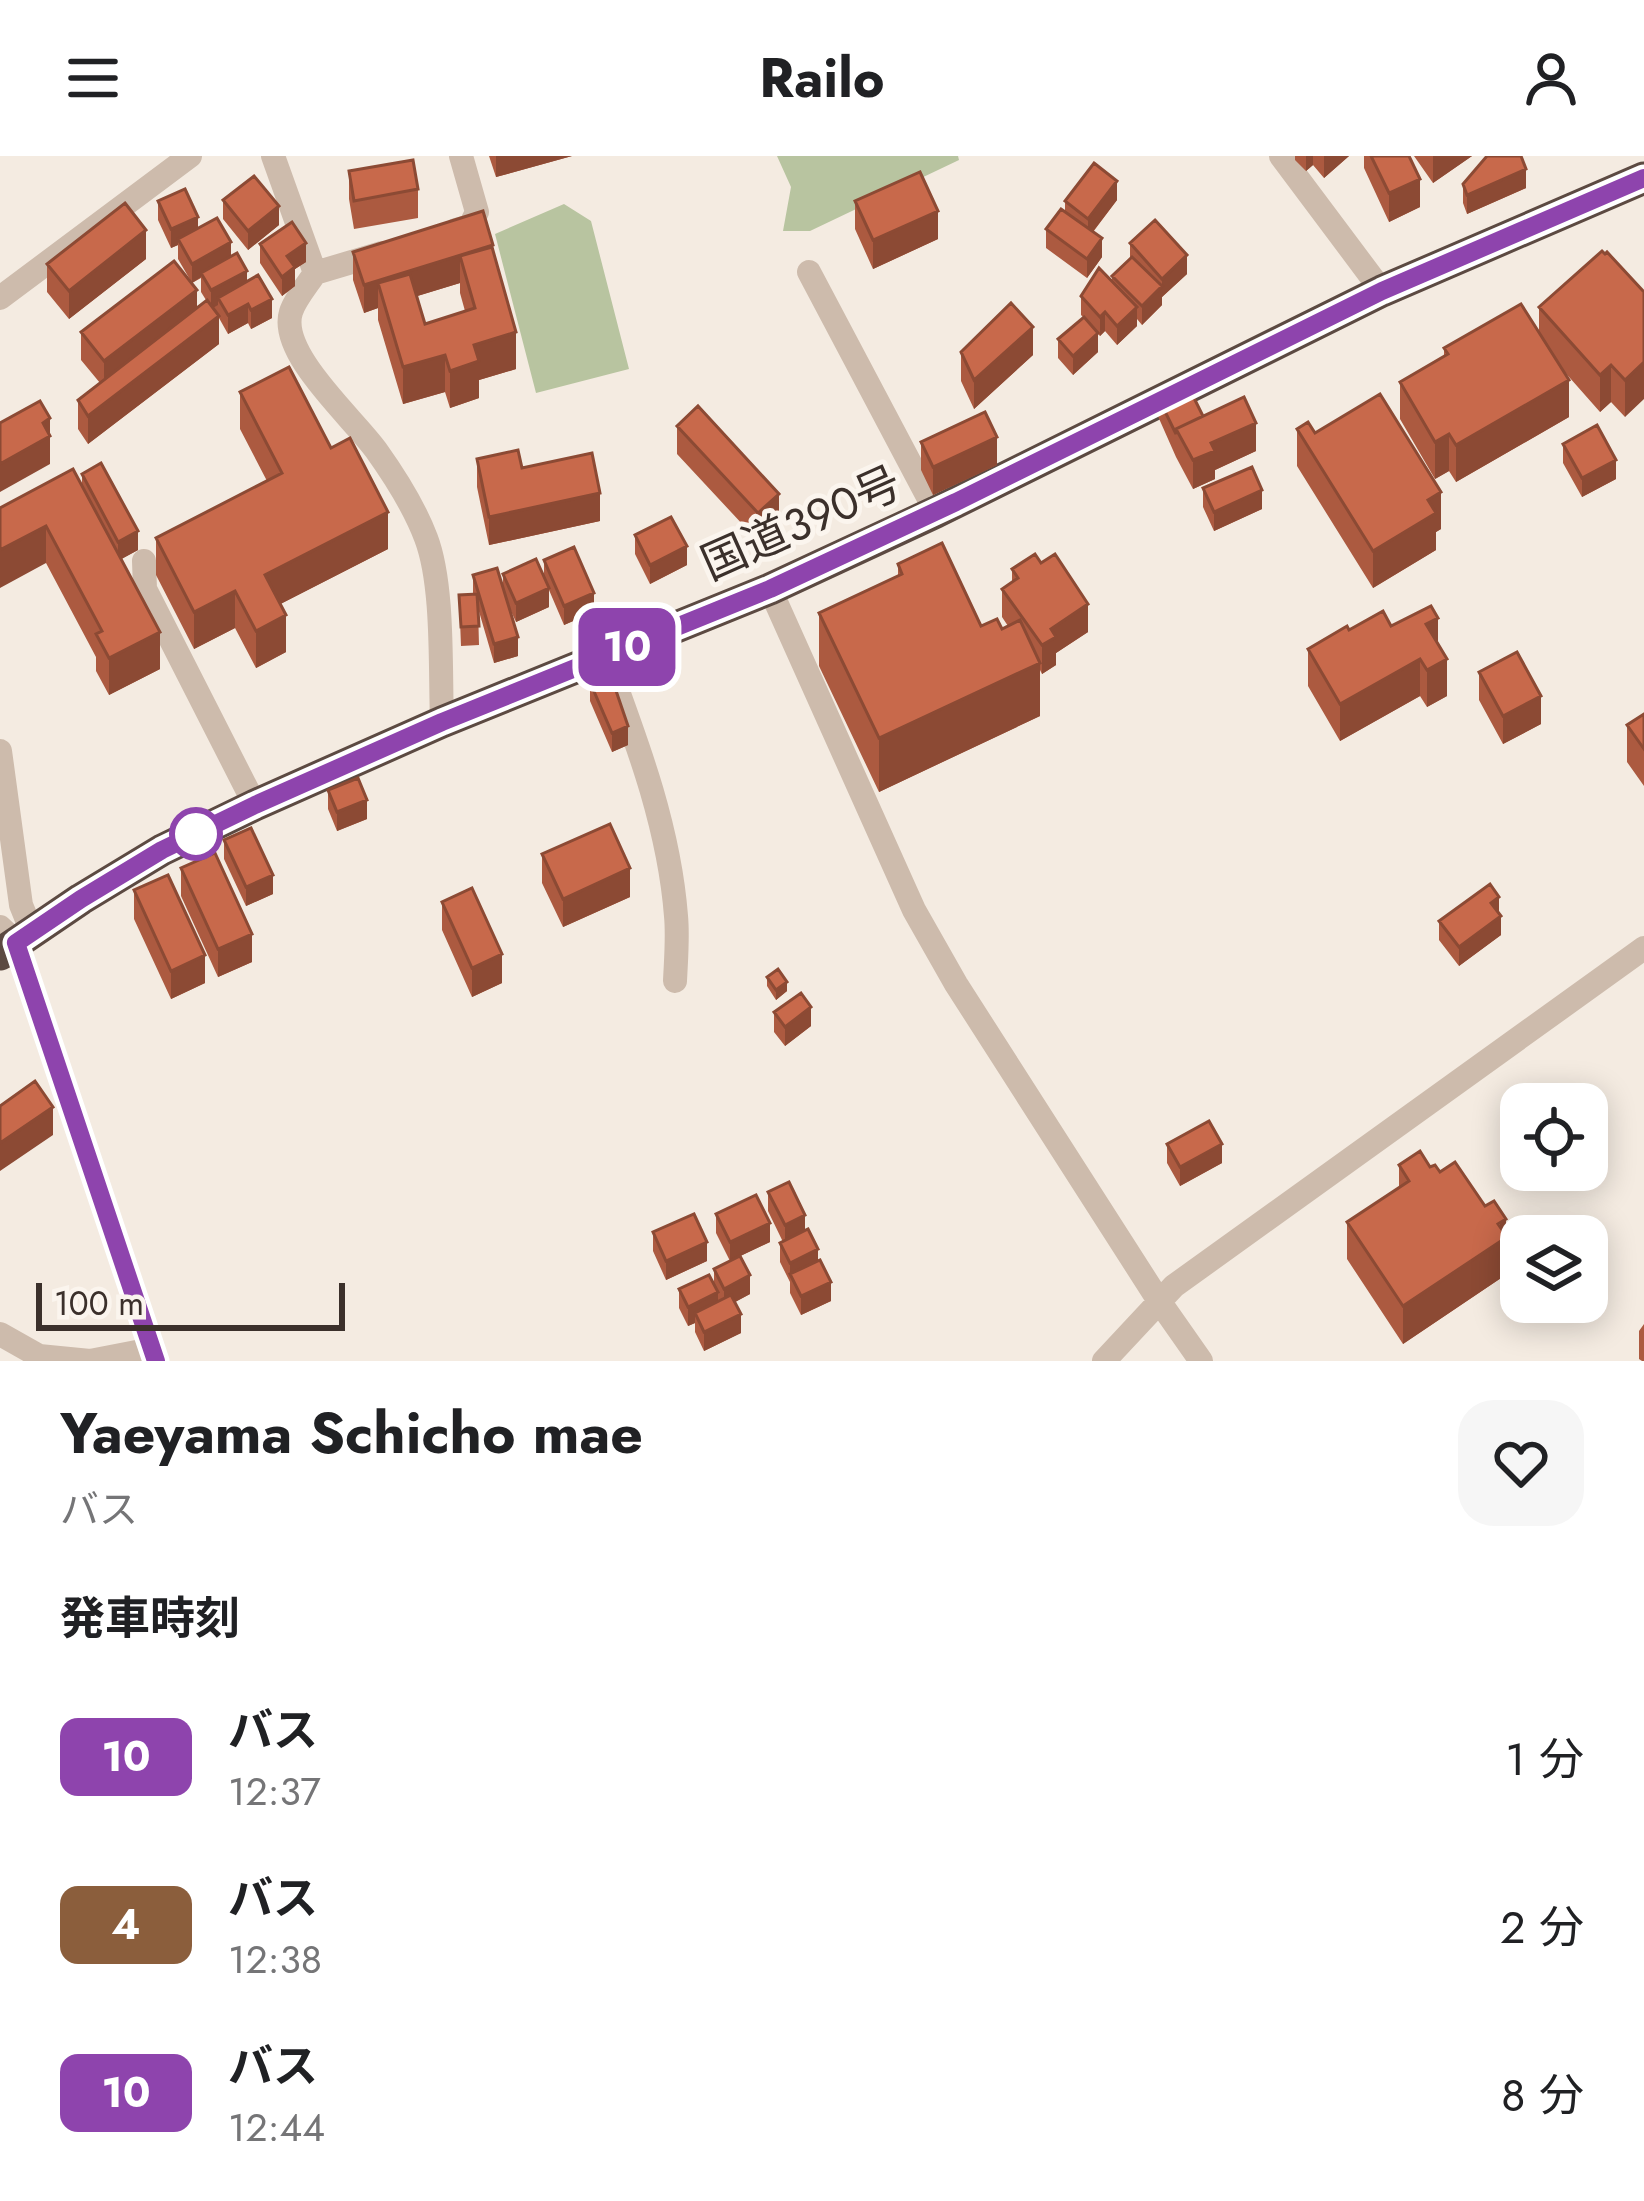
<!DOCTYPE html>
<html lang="ja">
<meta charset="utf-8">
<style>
body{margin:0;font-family:Jost,"Noto Sans JP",sans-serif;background:#f6f6f6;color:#202124;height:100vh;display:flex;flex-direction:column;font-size:45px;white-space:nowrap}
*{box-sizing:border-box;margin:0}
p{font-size:39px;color:#757577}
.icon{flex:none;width:66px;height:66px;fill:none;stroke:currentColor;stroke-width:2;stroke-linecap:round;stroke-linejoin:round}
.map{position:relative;height:1205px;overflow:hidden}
.panel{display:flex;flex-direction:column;background:#fff;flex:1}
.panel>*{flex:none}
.badge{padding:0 24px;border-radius:18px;font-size:42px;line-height:78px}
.controls{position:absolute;left:1500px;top:927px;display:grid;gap:24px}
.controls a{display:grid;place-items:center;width:108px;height:108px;border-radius:24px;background:#fff;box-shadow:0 6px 30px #0003;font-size:60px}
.scale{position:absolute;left:36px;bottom:30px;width:309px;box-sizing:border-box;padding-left:12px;border:6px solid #3b302b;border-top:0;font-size:33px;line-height:42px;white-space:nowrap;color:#3b302b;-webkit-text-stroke:9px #fbf5ee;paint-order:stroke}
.map>.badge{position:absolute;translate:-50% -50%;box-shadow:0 0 0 6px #fff}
h2{padding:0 60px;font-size:45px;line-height:108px}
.round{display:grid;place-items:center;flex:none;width:126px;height:126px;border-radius:36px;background:#f6f6f6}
.head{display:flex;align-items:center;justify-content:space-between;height:204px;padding:0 60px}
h1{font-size:57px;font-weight:700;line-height:90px}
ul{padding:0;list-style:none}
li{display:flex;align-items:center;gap:36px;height:168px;padding:0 60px}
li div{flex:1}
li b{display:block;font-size:45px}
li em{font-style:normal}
li .badge{min-width:132px;font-weight:700;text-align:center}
header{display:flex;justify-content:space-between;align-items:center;height:156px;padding:0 60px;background:#fff;font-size:54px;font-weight:700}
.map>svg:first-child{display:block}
.green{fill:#b8c4a0}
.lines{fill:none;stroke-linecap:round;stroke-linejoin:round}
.minor{stroke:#cdbbac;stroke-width:24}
.highway{stroke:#5c4a42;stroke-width:33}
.wall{fill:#ac5a40;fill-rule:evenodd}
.shaded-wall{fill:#8c4a34}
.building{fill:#c8694b;stroke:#8c4a34;stroke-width:3}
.line-casing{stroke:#fff;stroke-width:27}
.line{stroke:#8e44ad;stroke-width:18}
.stop-dot{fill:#fff;stroke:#8e44ad;stroke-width:6}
.labels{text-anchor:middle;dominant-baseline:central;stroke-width:10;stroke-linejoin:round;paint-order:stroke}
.street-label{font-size:45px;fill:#3b302b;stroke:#fbf5ee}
</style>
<header><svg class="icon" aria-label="menu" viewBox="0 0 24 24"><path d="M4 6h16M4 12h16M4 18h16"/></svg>Railo<svg class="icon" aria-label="person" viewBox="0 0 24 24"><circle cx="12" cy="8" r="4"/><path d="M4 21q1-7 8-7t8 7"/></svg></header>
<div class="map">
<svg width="1644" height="1205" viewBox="0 0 1644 1205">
<rect width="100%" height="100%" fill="#f4ebe1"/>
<path class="green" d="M777,0H958L959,4L810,75H783L791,31Z
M564,48L591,65L629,213L536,237L495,78Z"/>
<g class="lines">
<path class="minor" d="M273,0L315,117C308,128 295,143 291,156C278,197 353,262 376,294C396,322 414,350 426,382C444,429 440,514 442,566
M1281,0L1382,135
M456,74L470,70L477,56L461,0
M809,116L936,356
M315,117L382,97
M0,142L190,0
M144,405L145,433L255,649
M770,433L914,754L956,828L1159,1145L1201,1205
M605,500C636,584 669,669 676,760C678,781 676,803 675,825
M0,595L21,749L32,776
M0,771L17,787L156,1205
M0,1178L39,1200L90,1205L152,1193
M1104,1205L1174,1130L1644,792"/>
<path class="highway" d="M0,798L81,743L162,694L255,649L442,566L770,433L936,356L1382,135L1644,22"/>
</g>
<path class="wall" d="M489,0H572L496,21Z
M1295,0H1349L1324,22L1313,9L1306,15L1295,4Z
M1364,0H1409L1420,51L1389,66L1364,12Z
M1414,0H1472L1433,27Z
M349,15L418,33V62L354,73L349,43Z
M1463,28L1526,32L1467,58L1463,47Z
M223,44L279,69L248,94L223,63Z
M1117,44L1093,76L1102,101L1087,122L1046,92V73L1065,55V45Z
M158,45L198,72L231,101L272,162L251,173L248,167L228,178L219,162V188L88,288L78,273V244L100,227L81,204V176L197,152L206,144L201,136V122L192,127L178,103V89L171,92L158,64Z
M855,45L938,83L873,113L855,73Z
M1130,87L1187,118L1162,141V149L1142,169L1137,163V170L1117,189L1105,175L1100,180L1098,178V196L1073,219L1058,202V183L1083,161L1081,159V140L1112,126V120L1130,102Z
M260,88L306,106L295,113V130L282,140L260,107Z
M353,96H493L516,213L479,224V242L450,252L445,236L403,248L378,164V152L364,157L353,124ZM460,127V137L465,155L425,168L417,140Z
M146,103L69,163L47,136V108Z
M1644,136L1625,261L1611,246L1600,256L1562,213L1569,261L1456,326L1449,315L1435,323L1400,263V226L1444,200V192L1539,177V151Z
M961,196L1033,199L974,253L961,225Z
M240,236L331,292L388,393L280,448L286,496L256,512L235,472L194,493L156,419V382L267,325L240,273Z
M1157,239L1203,260L1256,295L1215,314V323L1193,333L1176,301L1157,258Z
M677,270L779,366L758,385L677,298Z
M1297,273L1315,277L1441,373L1436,376V394L1373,432L1297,310Z
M921,286L997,309L933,339L921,314Z
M1563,288L1616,323L1582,341L1563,307Z
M477,303L522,312L600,365L489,389L477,331Z
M82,318L138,394L121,403L160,513L109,539L96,515V501L46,407L0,352L82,328Z
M1203,332L1262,353L1214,375L1203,351Z
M635,379L687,409L650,428L635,398Z
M544,404L594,456L564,469L549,434V451L516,466L510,453L518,500L494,507L478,452L479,489L461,490L459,439L473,438V419L503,429V418L544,421Z
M898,408L981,470L1002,473L1008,470L1002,461V433L1012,426V413L1088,476L1056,497V509L1042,518L1040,514V560L879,636L819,510V457L898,420Z
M1391,470L1438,487L1447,540L1427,551L1420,540L1340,585L1308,530V493L1349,474Z
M1479,516L1541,568L1503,588L1479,544Z
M590,526L628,589L612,596L590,545Z
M1644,558V630L1627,606V569Z
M328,634L367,663L337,675L328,653Z
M224,684L273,738L246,750L224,703Z
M542,698L630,741L563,771L542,727Z
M181,712L252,806L218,821L181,740Z
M134,734L205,827L171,843L134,763Z
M442,746L502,827L472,841L442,774Z
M1499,758L1501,779L1459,810L1439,784V765Z
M767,821L787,835L776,844L767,830Z
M774,856L811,870L785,890L774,876Z
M1167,988L1222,1007L1180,1030L1167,1007Z
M1399,1009L1430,1011L1485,1050L1506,1080L1507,1118L1403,1188L1347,1103V1066L1399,1032Z
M768,1036L805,1075L831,1145L801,1159L790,1137V1126L780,1106V1087L783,1086L768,1055Z
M716,1058L770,1086L740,1100L750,1138L735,1146L741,1177L704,1195L695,1176V1167L688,1170L679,1152V1133L714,1129V1113L730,1105L716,1077Z
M653,1076L707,1105L666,1124L653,1095Z
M1644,1168V1205H1642L1639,1203V1175Z"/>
<path class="shaded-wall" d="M496,0H572L496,21Z
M1306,0H1313V9L1306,15Z
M1324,0H1349L1324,22Z
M1433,0H1472L1433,27Z
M1526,13V32L1467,58V39Z
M1420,23V51L1389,66V37Z
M1117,25V44L1088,82V63Z
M279,50V69L248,94V75Z
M938,55V83L873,113V84Z
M198,61V80L178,83V89L171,92V73Z
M146,74V103L69,163V135Z
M1102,82V101L1087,122V103Z
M231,86V105L201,117V121L192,127V108Z
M306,87V106L295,113V130L282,140V121L287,100Z
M493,89V117L460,100V127L385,150L378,127V152L364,157V129Z
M1187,99V118L1162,141V149L1142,169V150L1162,130V123Z
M247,115V134L218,142V149L211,153V134Z
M197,134V162L104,233V205Z
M272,143V162L251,173V154Z
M248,148V167L228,178V159Z
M1137,151V170L1117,189V170Z
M1105,156V175L1100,180V161Z
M219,160V188L88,288V260Z
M1033,171V199L974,253V224Z
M516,176V213L479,224V242L450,252V215L474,189Z
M1098,177V196L1073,219V200Z
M445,199V236L403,248V211Z
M1644,206V243L1625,261V224Z
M1611,209V246L1600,256V219Z
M1569,224V261L1456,326V289Z
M50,262V308L0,336V308L43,267Z
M1256,267V295L1215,314V323L1193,333V304L1211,287Z
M1449,278V315L1435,323V286Z
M997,281V309L933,339V311Z
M1616,304V323L1582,341V322Z
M1262,334V353L1214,375V356Z
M1441,336V373L1436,376V394L1373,432V395L1428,344Z
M600,337V365L489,389V361Z
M779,338V366L758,385V357Z
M388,356V393L265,456V419Z
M46,370V407L0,432V394Z
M138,375V394L118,405V386Z
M687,390V409L650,428V409Z
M549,432V451L516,466V447Z
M235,435V472L194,493V456Z
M594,437V456L564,469V450Z
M1088,448V476L1056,497V509L1042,518V489L1051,473Z
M286,459V496L256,512V475Z
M1438,462V499L1426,468Z
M160,476V513L109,539V502Z
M518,481V500L494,507V488Z
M1420,503V540L1340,585V548Z
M1447,503V540L1427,551V514Z
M1040,507V560L879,636V582Z
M1541,540V568L1503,588V560Z
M628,570V589L612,596V577Z
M367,644V663L337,675V656Z
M630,712V741L563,771V743Z
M273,719V738L246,750V731Z
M1499,741V760L1491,747Z
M1501,760V779L1459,810V791Z
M252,778V806L218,821V793Z
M502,798V827L472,841V812Z
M205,799V827L171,843V815Z
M787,826V835L776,844V834Z
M811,851V870L785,890V871Z
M53,951V979L0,1015V987Z
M1222,988V1007L1180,1030V1011Z
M805,1059V1078L785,1088V1069Z
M1506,1063L1507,1118L1403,1188V1150Z
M770,1067V1086L730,1105V1086Z
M707,1086V1105L666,1124V1105Z
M818,1093V1112L790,1118V1126V1107Z
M750,1119V1138L724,1152V1133Z
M831,1126V1145L801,1159V1140Z
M718,1136V1155L695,1157V1167L688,1170V1151Z
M741,1158V1177L704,1195V1176Z"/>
<path class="building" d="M1371,0H1409L1420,23L1389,37Z
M1487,0H1521L1526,13L1467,39L1463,28Z
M413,4L418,33L354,45L349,15Z
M1094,7L1117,25L1088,63L1065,45Z
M920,16L938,55L873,84L855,45Z
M254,20L279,50L248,75L223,44Z
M185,33L198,61L171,73L158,45Z
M125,47L146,74L69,135L47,108Z
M1061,53L1102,82L1087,103L1046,73Z
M483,55L493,89L364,129L353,96Z
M217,62L231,86L192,108L178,83Z
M1155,64L1187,99L1162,123L1130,87Z
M292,66L306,87L287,100L295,111L282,121L260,88Z
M492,91L516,176L474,189L479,205L450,215L445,199L403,211L378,127L410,118L425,168L475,152L460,100Z
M1602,95L1605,98L1607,96L1644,136V206L1625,224L1611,209L1600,219L1539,151Z
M237,97L247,115L211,134L201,117Z
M1132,101L1162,130L1142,150L1112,120Z
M174,105L197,134L104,205L81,176Z
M1099,112L1137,151L1117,170L1105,156L1100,161L1081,140Z
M258,119L272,143L251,154L248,148L228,159L218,142Z
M207,144L219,160L88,260L78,244Z
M1011,147L1033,171L974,224L961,196Z
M1521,148L1569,224L1456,289L1449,278L1435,286L1400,226L1448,198L1444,192Z
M1084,161L1098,177L1073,200L1058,183Z
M289,211L331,292L350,282L388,356L265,419L286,459L256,475L235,435L194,456L156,382L282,317L240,236Z
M1186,226L1203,260L1176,273V278L1157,239Z
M1380,238L1441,336L1428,344L1436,357L1373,395L1297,273L1308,266L1315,277Z
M1244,241L1256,267L1211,287L1215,295L1193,304L1176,273Z
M40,245L50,262L43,267L50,280L0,308V267Z
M698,250L779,338L758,357L677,270Z
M985,256L997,281L933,311L921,286Z
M1597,269L1616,304L1582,322L1563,288Z
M518,294L522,312L592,297L600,337L489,361L477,303Z
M101,307L138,375L118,386L82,318Z
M1252,311L1262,334L1214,356L1203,332Z
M73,313L160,476L109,502L96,478L102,475L46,370L0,394V352Z
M671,361L687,390L650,409L635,379Z
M942,387L981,470L997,463L1002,473L1020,464L1040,507L879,582L819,457L902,418L898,408Z
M574,391L594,437L564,450L544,404Z
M1035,398L1041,407L1055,398L1088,448L1051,473L1056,481L1042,489L1002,433L1018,422L1012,413Z
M536,403L549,432L516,447L503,418Z
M497,412L518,481L494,488L473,419Z
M477,438L479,470L461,471L459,439Z
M1431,450L1438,462L1426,468L1447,503L1427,514L1420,503L1340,548L1308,493L1347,470L1349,474L1383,455L1391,470Z
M1517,496L1541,540L1503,560L1479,516Z
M610,517L628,570L612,577L590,526Z
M1644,558V593L1627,569Z
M358,622L367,644L337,656L328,634Z
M610,668L630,712L563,743L542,698Z
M251,672L273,719L246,731L224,684Z
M215,697L252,778L218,793L181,712Z
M168,719L205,799L171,815L134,734Z
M1490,728L1499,741L1491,747L1501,760L1459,791L1439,765Z
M472,732L502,798L472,812L442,746Z
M778,813L787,826L776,834L767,821Z
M801,837L811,851L785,871L774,856Z
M35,925L53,951L0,987V950Z
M1209,965L1222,988L1180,1011L1167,988Z
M1420,995L1430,1011L1435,1009L1440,1016L1455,1006L1485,1050L1494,1045L1506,1063L1498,1068L1507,1081L1403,1150L1347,1066L1409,1025L1399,1009Z
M789,1026L805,1059L785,1069L768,1036Z
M756,1039L770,1067L730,1086L716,1058Z
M694,1058L707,1086L666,1105L653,1076Z
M808,1073L818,1093L790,1107L780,1087Z
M740,1100L750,1119L724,1133L714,1113Z
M820,1104L831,1126L801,1140L790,1118Z
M709,1119L718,1136L688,1151L679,1133Z
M731,1139L741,1158L704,1176L695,1157Z"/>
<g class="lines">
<g class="line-casing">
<path id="line" d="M156,1205L16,787L81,743L162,694L255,649L442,566L770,433L956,346L1382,135L1644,22"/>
</g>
<use href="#line" class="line"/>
</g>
<circle class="stop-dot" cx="196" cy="678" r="24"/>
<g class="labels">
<g class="street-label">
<text transform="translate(801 367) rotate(-24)">国道390号</text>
</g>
</g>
</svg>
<div class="controls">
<a><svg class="icon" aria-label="locate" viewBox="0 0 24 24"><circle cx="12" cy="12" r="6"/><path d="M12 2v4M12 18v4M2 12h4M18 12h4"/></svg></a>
<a><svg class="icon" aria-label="layers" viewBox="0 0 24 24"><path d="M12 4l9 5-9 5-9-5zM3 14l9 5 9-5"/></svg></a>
</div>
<div class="scale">100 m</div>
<b class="badge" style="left:627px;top:491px;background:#8e44ad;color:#fff">10</b>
</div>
<section class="panel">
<div class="head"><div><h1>Yaeyama Schicho mae</h1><p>バス</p></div><a class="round"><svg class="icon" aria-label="heart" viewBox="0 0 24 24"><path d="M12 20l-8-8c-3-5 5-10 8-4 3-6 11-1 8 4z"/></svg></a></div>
<h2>発車時刻</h2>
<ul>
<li><span class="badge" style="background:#8e44ad;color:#fff">10</span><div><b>バス</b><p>12:37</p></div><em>1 分</em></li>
<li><span class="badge" style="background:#8b5e3c;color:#fff">4</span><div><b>バス</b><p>12:38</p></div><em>2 分</em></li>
<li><span class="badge" style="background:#8e44ad;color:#fff">10</span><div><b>バス</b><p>12:44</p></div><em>8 分</em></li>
</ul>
</section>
